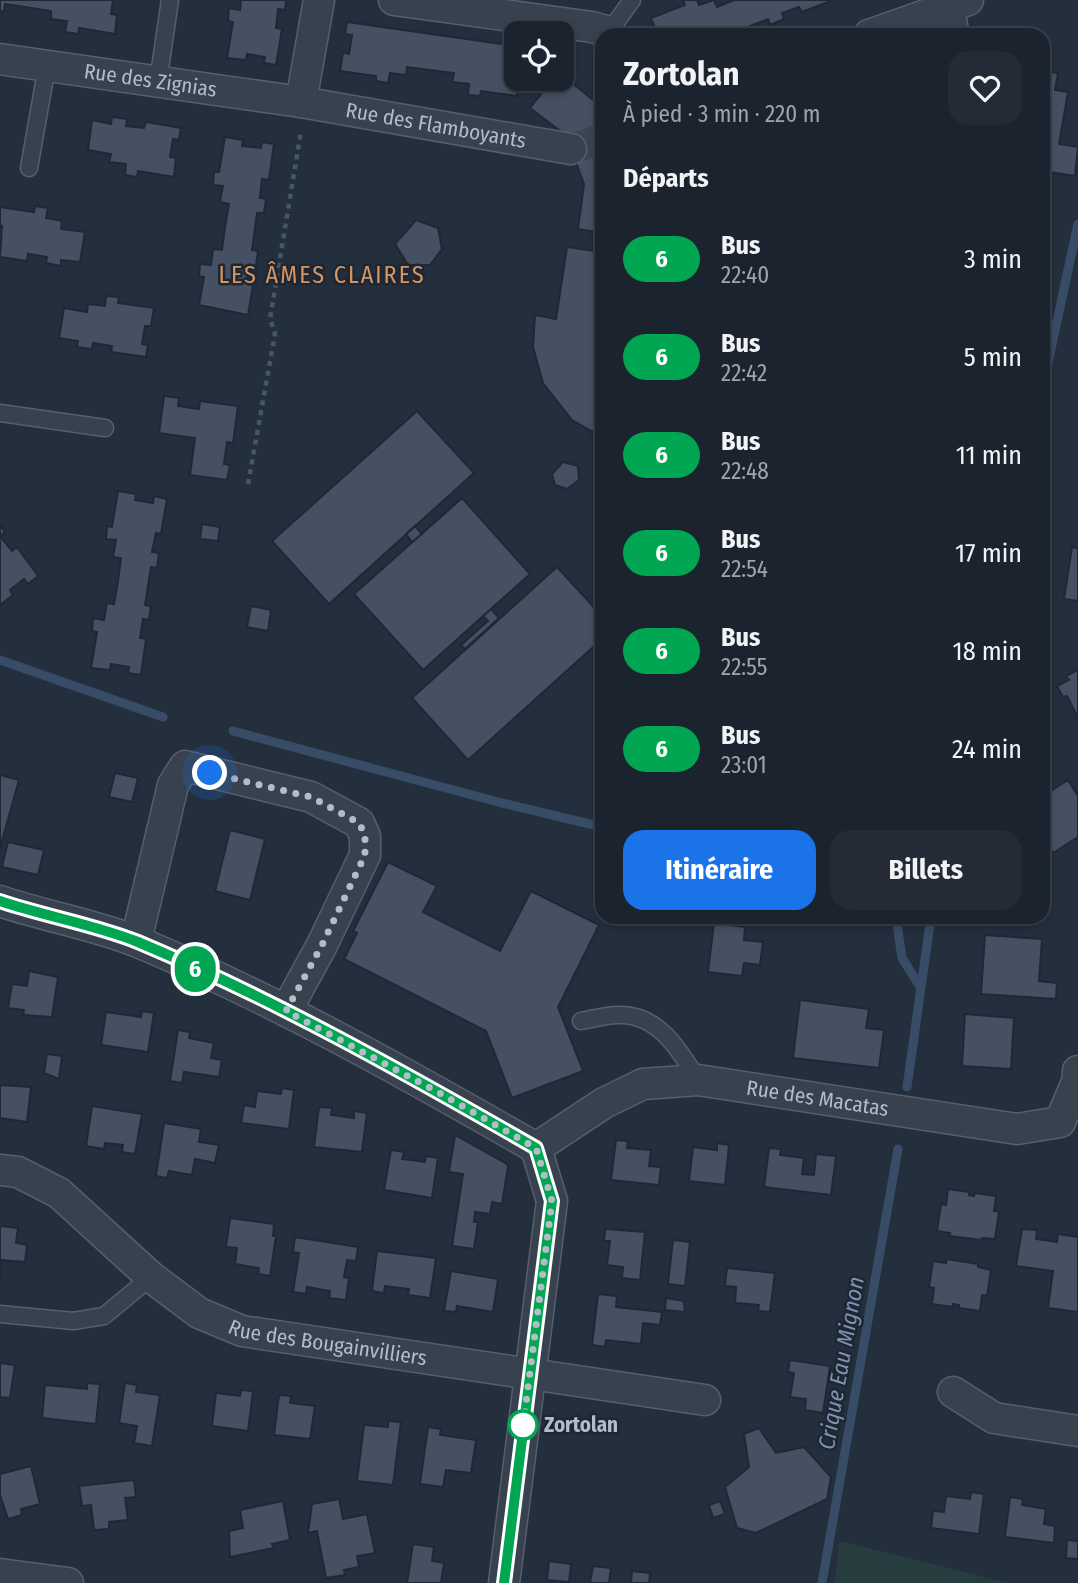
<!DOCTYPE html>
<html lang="fr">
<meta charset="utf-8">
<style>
body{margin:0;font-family:"Fira Sans Condensed",sans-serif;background:#242b36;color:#f1f3f6;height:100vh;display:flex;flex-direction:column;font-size:26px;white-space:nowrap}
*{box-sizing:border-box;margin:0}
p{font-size:23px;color:#a0a4aa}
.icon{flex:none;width:38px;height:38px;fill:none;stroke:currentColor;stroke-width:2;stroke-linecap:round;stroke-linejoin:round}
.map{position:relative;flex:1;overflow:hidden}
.drawer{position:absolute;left:595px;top:28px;width:455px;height:896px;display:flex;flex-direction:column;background:#1b232e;border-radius:21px;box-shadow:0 4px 10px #0003,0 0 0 2px #39404a}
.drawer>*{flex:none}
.badge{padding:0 14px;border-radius:23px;font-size:24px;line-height:46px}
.buttons{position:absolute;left:504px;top:21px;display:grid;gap:14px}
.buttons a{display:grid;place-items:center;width:70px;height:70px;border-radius:14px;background:#1b232e;box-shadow:0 4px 10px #0003,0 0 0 2px #39404a;font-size:35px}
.you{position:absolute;width:35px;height:35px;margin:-18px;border:5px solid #fff;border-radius:50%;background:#1a73e8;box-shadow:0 0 0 10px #1a73e833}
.map>.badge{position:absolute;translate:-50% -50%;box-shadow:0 0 0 4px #fff}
h2{padding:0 28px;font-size:26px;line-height:63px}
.round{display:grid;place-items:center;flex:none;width:74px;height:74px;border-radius:21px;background:#242b36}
.overview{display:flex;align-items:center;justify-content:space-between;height:119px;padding:0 28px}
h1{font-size:33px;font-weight:700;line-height:52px}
.button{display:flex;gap:14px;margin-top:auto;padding:14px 28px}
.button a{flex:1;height:80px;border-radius:21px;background:#1a73e8;color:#fff;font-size:28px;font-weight:700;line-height:80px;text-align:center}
.button a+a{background:#242b36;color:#f1f3f6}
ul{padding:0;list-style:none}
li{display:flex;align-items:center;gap:21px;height:98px;padding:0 28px}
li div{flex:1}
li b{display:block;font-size:26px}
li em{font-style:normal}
li .badge{min-width:77px;font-weight:700;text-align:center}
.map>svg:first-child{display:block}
.green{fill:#263c3f}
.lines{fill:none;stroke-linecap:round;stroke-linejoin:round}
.stream{stroke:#394c67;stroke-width:9}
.building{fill:#455162;stroke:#1f2835;stroke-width:2}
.minor-tunnel{stroke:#3a4453;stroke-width:30;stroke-dasharray:30 15;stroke-linecap:butt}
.service-casing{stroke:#565f6c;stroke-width:19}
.minor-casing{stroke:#565f6c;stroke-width:33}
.path{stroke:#44595c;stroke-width:4.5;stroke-dasharray:5 5;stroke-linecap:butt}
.service{stroke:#38414e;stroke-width:16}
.minor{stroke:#38414e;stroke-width:30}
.line-casing{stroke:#fff;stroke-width:16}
.line{stroke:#00a651;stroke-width:10}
.walk{stroke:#b4bcc9;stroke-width:7;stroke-dasharray:0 12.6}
.stop-dot{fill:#fff;stroke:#00a651;stroke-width:3.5}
.labels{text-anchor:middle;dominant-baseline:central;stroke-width:5;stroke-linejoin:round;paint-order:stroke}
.street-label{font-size:21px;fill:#b4bcc9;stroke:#1d2633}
.stop-label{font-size:21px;font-weight:bold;fill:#b4bcc9;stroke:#1d2633;text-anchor:start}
.water-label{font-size:23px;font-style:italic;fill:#7c92b1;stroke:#1d2633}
.quarter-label{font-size:24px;letter-spacing:2px;fill:#d59563;stroke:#1d2633}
</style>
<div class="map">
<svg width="1078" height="1583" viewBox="0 0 1078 1583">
<rect width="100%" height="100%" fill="#242f3e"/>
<path class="green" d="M839,1541L1009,1583H835Z"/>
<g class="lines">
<path class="stream" d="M1043,386L1078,224
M0,660L163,717
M233,731L502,803L602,827
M896,917L902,958L921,988
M907,1087L931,917
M822,1583L898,1149"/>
</g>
<path class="building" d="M0,0H113L111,14L117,15L115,34L79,28L78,34L65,32L67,21L51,19V11L5,4L4,12L0,11Z
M241,0H286L285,10L278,9L276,28L282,29L276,65L264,63L265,57L247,54L246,60L227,58L233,22L228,21L229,8L240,10Z
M683,0H697L699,5L714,0L717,7L734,0H833L802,12L799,7L782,13L784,19L770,25L768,19L732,33L733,35H658L651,18L685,5Z
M347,22L516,46V79H519L517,96L481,91L480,96L468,95L469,84L452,82L454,73L407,67L406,75L390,73L388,83L376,81V76L340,71L343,52L349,54L352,35L345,34Z
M1043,71L1058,73L1055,90L1068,92L1059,144L1078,147L1075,176L1043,171Z
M562,75L602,107V233L578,229L584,184L571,149L564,134L530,108L553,79H562Z
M112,117L127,119L126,126L144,128L146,122L181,128L179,140L173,139L170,157L176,158L174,177L138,171L137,177L125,175L126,164L109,162L111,154L88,150L92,120L111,124Z
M225,137L243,140L242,146L261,148L262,142L274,144L269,180L262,179L260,198L266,199L264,213H257L252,250L258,251L256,266L249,265L247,284L253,285L248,315L199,305L204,277L199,276L200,264L211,265L213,249L222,250L225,227L229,204L220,202L223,186L213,185L214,172H219Z
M1043,202L1050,203L1043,247Z
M35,206L48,208L46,218L62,221L61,229L85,232L80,262L61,260V266L46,263L47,257L28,254L27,261L0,257L2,226L0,225V207L34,212Z
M416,220L438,228L442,249L430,265H408L395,244Z
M567,247L602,252V437L572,420L543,383L533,347L535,315L556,319Z
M106,296L119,297L118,303L154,308L151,326H145L142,344L148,345L146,357L111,352L112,346L93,343L92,349L77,347L78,341L59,338L64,308L87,312L88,304L105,306Z
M164,396L179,398L178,406L199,409L200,401L238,406L233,443L227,442L224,464L230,465L227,480L190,475L195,438L159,433Z
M417,411L474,473L329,604L272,541Z
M563,462L578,466L579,480L567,489L555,485L552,474Z
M118,491L136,494L135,500L153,503L154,496L167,499L161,534L156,533L152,552L159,553L157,568L151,567L145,605L151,606L149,620L143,619L140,638L146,639L141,675L128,673L129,667L111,664L110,670L91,668L97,632L92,631L93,618L104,620L107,603L114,604L118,581L121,558L113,557L116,540L106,539L107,526L112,527Z
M462,498L530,574L423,670L354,594Z
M202,524L220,527L218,541L200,539Z
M0,525L5,532L0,536L12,551L17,547L38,576L28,584L24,579L10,590L13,595L0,605Z
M415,526L422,534L412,542L406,534Z
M1072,547L1078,548V601L1064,599Z
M557,567L602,616V639L468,760L412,698Z
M251,606L271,610L268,631L247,627Z
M491,609L499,618L465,649L461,645L488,621L483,616Z
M1078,670V718L1067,696L1063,697L1057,686L1069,680L1066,676Z
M115,773L138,778L132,802L109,797Z
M0,775L19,780L0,848Z
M1068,780L1078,796V837L1053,853L1043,838V796Z
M230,830L265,839L250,900L215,891Z
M8,842L44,850L38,875L2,867Z
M388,862L437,886L423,912L500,951L531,891L599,925L558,1007L583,1071L512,1098L486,1031L344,959L357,933L353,931Z
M714,923L745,927L744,940L763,942L760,965L744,963L742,976L708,972Z
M985,935L1042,939L1039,981L1057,983L1056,999L981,994Z
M29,971L58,977L52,1017L23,1015L24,1010L8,1008L12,984L27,986Z
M800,1000L869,1009L866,1028L884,1030L879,1068L793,1058Z
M142,1011L154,1013L148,1052L101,1045L106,1012L141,1017Z
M965,1014L1014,1018L1011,1069L962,1066Z
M178,1030L190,1032L189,1038L214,1043L211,1058L222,1060L219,1077L184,1072L182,1083L170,1081Z
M47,1054L62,1056L59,1079L44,1073Z
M0,1085L31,1087L27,1122L0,1118Z
M282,1088L294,1090L289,1129L241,1123L244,1105L255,1107L257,1091L281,1094Z
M92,1106L142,1114L135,1154L122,1152L123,1145L105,1143L104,1149L86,1146Z
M319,1107L332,1108L331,1115L354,1118V1111L367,1113L362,1152L314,1147Z
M164,1123L201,1129L199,1142L219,1145L215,1163L195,1159L192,1175L169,1171L167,1178L156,1176Z
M455,1135L507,1164L508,1167L502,1204L492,1202L490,1214L475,1212L474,1222H478L474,1249L452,1246L463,1174L449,1172Z
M616,1140L628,1141L627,1148L651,1150L649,1166L661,1167L659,1185L611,1180Z
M717,1143L729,1145L725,1185L689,1181L693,1147L717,1150Z
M769,1148L781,1149L780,1155L804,1158L802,1174L814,1175L816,1154L836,1156L831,1195L764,1187Z
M391,1150L404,1152L402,1159L425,1162L426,1156L438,1158L432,1198L384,1190Z
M948,1189L969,1192V1195L974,1196L975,1193L996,1196L994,1211L999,1212L995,1239L982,1238L981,1240L966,1238L949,1236L950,1233L937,1231L941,1204L946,1205Z
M230,1218L274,1224L273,1236H276L270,1276L258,1274L259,1268L235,1264L237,1248L226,1247Z
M0,1226L18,1228L16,1243L27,1245L25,1262L2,1260L0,1277Z
M605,1229L645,1232L640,1280L622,1278L623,1267L607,1265L610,1241H604Z
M1022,1229L1037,1230L1036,1239L1057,1242L1058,1234L1078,1237V1312L1048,1308L1053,1271L1016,1266Z
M295,1237L358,1247L356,1261L347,1260L344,1277L349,1278L346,1300L329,1298L330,1291L307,1287L306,1294L293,1292L299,1253L293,1252Z
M673,1240L690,1242L685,1286L668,1284Z
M377,1251L436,1258L430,1298L408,1295L409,1289L385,1286L384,1293L372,1291Z
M947,1259L978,1264V1267L991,1270L987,1296L982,1295L980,1311L959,1308V1305L953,1304V1307L932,1304L934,1288L929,1287L933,1261L946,1263Z
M727,1268L775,1273L770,1312L758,1311L759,1305L735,1303L736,1287L725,1286Z
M451,1271L498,1279L493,1312L457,1306L456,1312L444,1311Z
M598,1294L617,1296L616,1307L662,1312L660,1325L643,1323L641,1344L606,1340L605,1347L592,1345Z
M666,1298L684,1301L685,1312L665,1310Z
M790,1360L830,1366L823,1413L805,1410L806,1399L790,1397L794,1373L788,1372Z
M0,1363L15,1365L10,1398L0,1397Z
M87,1383L100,1384L96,1424L42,1418L45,1385L87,1389Z
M125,1383L137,1385L136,1392L160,1395L152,1446L134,1443L137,1426L119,1423Z
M241,1390L253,1391L248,1431L212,1426L216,1393L240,1396Z
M279,1395L291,1396L290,1403L315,1406L310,1439L274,1435Z
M388,1421L401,1422L393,1485L357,1481L364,1425L388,1427Z
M428,1427L441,1429L440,1435L476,1440L471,1473L446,1470L443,1487L420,1484Z
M759,1428L776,1453L804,1447L831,1477L827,1499L756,1533L737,1528L725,1487L749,1467L744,1434Z
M31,1466L40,1504L21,1509L22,1515L8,1519L0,1495V1474Z
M134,1480L136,1497L125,1498L128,1520L109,1522V1529L94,1530L91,1505L82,1506L79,1486Z
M971,1492L984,1494L979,1534L931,1528L933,1511L944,1512L946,1496L970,1499Z
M1010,1497L1023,1499L1022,1505L1046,1509L1044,1524L1055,1526L1054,1543L1005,1537Z
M339,1499L343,1519L367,1514L375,1553L357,1556L359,1567L344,1570L345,1575L326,1578L317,1531L308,1533L312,1504Z
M283,1501L290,1540L272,1544L274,1548L230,1557L229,1531L243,1528L240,1510Z
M720,1501L725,1514L713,1518L709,1505Z
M1067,1540L1078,1541V1559L1066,1558Z
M413,1544L434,1547L432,1561L444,1563L441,1583H407Z
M549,1561L571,1564L569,1582L547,1580Z
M593,1566L611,1568L609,1583H590Z
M632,1571L650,1573L649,1583H631Z"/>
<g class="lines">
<path class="minor-tunnel" d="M571,149L602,139"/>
<g class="service-casing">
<path id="service" d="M609,32L632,0
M158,82L170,0
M29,168L47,66
M0,413L105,428
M581,1021C593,1019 606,1015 618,1015C658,1013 680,1051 698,1080
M0,1314L73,1321L104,1316L151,1277"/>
</g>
<g class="minor-casing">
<g id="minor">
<path d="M394,0L592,27L609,32L610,35"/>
<path d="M943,0L948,6L954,35"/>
<path d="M869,35L968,0"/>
<path id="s1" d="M0,59L301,102L571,149"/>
<path d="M301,102L319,0"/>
<path d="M0,901C44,916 96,925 138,942C276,1000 407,1074 536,1148L552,1201L504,1583"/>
<path d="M136,941L173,785L185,766L311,797L359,823L365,836V855L322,945L286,1011"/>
<path id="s2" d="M536,1148L604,1103L643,1084L698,1080L1017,1129L1060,1122L1077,1082L1078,1071"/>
<path id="s3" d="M0,1170L18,1172L59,1193L151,1277L199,1313L242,1331L705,1400"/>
<path d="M953,1392L994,1418L1078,1431"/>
<path d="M0,1574L68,1583"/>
</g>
</g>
<path class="path" d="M248,484L275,334L270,319L301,131"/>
<use href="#service" class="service"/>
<use href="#minor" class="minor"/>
</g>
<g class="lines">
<g class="line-casing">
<path id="line" d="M0,901C44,916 96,925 138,942C276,1000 407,1074 536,1148L552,1201L504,1583"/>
</g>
<use href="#line" class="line"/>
<path class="walk" d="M210,773L311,797L359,823L365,835V855L322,945L286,1011L434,1090L536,1148L552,1201L523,1427V1425"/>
</g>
<circle class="stop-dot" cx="523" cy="1425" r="14"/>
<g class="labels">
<g class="street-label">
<text stroke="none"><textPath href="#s1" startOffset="152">Rue des Zignias</textPath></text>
<text stroke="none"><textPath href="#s1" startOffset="441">Rue des Flamboyants</textPath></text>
<text stroke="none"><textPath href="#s2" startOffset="301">Rue des Macatas</textPath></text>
<text stroke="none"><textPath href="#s3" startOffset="382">Rue des Bougainvilliers</textPath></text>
</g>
<g class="stop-label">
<text x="544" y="1425">Zortolan</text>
</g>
<g class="water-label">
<text transform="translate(841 1363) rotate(-80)">Crique Eau Mignon</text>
</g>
<g class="quarter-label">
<text x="322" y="275">LES ÂMES CLAIRES</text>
</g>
</g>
</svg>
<div class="buttons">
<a><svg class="icon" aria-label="locate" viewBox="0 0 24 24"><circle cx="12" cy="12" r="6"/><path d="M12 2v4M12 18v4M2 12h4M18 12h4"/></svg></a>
</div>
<div class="you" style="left:210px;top:773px"></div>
<b class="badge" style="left:195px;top:969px;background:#00a651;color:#fff">6</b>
<section class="drawer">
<div class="overview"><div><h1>Zortolan</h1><p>À pied · 3 min · 220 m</p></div><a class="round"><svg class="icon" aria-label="heart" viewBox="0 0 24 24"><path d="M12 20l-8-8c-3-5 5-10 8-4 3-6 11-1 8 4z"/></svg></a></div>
<h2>Départs</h2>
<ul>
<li><span class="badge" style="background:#00a651;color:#fff">6</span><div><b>Bus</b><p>22:40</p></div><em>3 min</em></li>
<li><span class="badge" style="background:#00a651;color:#fff">6</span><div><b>Bus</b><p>22:42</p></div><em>5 min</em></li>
<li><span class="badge" style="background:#00a651;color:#fff">6</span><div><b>Bus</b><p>22:48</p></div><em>11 min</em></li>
<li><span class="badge" style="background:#00a651;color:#fff">6</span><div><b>Bus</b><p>22:54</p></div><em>17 min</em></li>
<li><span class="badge" style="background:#00a651;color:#fff">6</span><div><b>Bus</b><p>22:55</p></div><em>18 min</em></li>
<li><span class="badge" style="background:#00a651;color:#fff">6</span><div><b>Bus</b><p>23:01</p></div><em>24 min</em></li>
</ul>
<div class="button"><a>Itinéraire</a><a>Billets</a></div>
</section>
</div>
